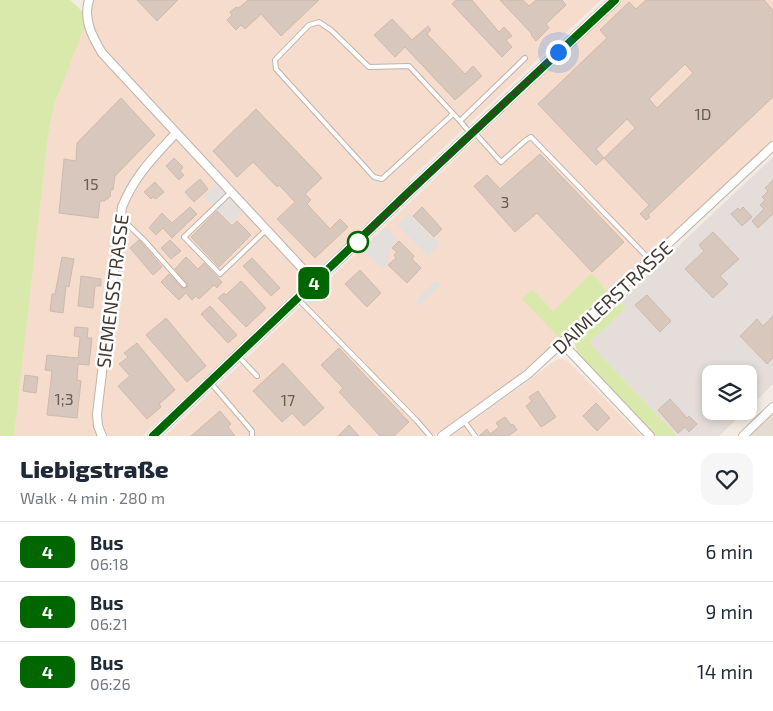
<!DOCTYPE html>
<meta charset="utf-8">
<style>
body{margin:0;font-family:"Exo 2",sans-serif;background:#f6f6f7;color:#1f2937;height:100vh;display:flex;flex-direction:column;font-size:19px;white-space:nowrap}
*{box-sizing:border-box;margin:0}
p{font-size:16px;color:#747a83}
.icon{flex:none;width:28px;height:28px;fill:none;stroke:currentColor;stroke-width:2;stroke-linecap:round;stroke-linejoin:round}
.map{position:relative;height:436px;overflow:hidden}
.panel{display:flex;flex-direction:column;background:#fff;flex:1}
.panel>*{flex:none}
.badge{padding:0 10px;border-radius:8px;font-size:18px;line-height:32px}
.tools{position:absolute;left:702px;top:365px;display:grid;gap:10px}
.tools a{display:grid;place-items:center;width:55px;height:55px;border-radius:10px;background:#fff;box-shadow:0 2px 8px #0003;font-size:25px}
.you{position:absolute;width:25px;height:25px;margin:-12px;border:4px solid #fff;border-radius:50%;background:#1a73e8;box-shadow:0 0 0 8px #1a73e833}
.map>.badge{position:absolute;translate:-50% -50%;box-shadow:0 0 0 2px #fff}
.round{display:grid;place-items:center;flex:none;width:52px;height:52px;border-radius:15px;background:#f6f6f7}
.summary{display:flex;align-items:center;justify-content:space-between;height:85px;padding:0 20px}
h1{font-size:24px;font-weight:800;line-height:38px}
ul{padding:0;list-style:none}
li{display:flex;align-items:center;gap:15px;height:60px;padding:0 20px;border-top:1px solid #e0e1e3}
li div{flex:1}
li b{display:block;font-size:19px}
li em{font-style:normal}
li .badge{min-width:55px;font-weight:700;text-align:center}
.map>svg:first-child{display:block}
.residential{fill:#e6dbd1}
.commercial{fill:#f5dccd}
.industrial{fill:#e4ddd9}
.green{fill:#d9e8ab}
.parking{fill:#e2dfdc}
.building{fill:#d7c7bc;stroke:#cfbaac;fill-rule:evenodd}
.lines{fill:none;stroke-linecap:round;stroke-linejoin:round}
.service-casing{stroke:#c1b3a9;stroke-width:6}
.minor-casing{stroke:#c1b3a9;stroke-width:10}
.tertiary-casing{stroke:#c1b3a9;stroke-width:12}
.service{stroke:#fff;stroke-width:4}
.minor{stroke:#fff;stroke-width:8}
.tertiary{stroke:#fff;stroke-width:10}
.line-casing{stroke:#fff;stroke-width:11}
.line{stroke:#060;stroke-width:8}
.walk{stroke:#443a34;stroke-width:5;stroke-dasharray:0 9}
.stop-dot{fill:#fff;stroke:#060;stroke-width:2.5}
.labels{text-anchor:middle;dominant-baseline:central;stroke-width:5;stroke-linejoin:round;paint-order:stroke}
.number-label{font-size:16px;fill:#695d56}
.street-label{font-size:19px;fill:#443a34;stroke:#fff}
</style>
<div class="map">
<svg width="773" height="436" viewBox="0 0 773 436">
<rect width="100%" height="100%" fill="#f2ebe3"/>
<path class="residential" d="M773,414V436H750Z"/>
<path class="commercial" d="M89,0H601L410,179L411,181L228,356L142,436H14L49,129L55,102Z
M622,0H773V140L609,295L595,276L590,274L553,311L532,289L523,299L561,340L527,370L433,436H165Z
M562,359L568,361L641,436H451L531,379L551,363L556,360Z"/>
<path class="industrial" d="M773,157V384L749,408V374H711V411H745L719,436H677L589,343L626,308L620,301Z"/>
<path class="green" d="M0,0H70L83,12L87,20L55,102L49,129L14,436H0Z
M590,274L595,276L609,295L561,340L522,299L532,289L553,311Z
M619,301L626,308L589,343L677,436H656L578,354L575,344L577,340Z"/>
<path class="parking" d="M218,183L244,209L230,223L204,196Z
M409,213L440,244L428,256L397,225Z
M386,227L397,240L389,249L387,266L383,270L363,250Z
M436,280L441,284L420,306L415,301Z"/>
<path class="building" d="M137,0H178L157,21Z
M248,0H319L281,36L261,14L245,29L241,25L236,30L227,20L232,15L230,12L236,7L237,8L240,7Z
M456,0H472L499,32L504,27L512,36L506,40L512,47L502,57L452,4Z
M500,0H523L529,6L536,0H562L566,5L546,24L549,28L536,41L531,35L532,34Z
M646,0H764L773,10V97L648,215L650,217L646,220L640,214L649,205L604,158L596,165L538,104L607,38L600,30L629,2L636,9ZM685,64L693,73L657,108L649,99ZM627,119L635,128L604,158L596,149Z
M392,19L412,40L428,26L431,30L427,34L465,74L473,66L482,76L455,100L405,47L395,57L374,35Z
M121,98L155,135L115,176L113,190L111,189L110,197H108V199H105V201H100L98,218L59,213L64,159L76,161L77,143Z
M256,109L322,178L305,194L311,200L307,204L330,229L340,219L348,227L315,258L277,219L295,202L279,185L277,187L253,162L237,177L213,151Z
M540,154L624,242L592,272L537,213L515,232L474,186L487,175L500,189Z
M174,158L183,167L180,171L184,175L179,180L166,166Z
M200,179L208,189L194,202L185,192Z
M773,180V214L758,228L752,221L764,209L760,205L765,200L762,197L768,191L765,188Z
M155,182L164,192L156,199L153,197L151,199L144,192Z
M190,207L197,214L172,238L163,228L156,235L149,228L162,213L172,223Z
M422,207L442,229L434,237L413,216Z
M743,207L752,217L742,226L731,214L738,208L740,210Z
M217,211L232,226L237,221L251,235L219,267L191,237Z
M713,232L739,259L720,276L728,284L713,298L685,269L704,251L699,245Z
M139,240L162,267L153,275L130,248Z
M170,240L181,251L171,259L161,248Z
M399,241L414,256L412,259L421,268L407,283L388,265L396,258L394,255L397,252L392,248Z
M62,257L74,259L69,287L66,286L63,313L50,311L52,294H55Z
M186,257L198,269L204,263L222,282L217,288L214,285L199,299L196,296L192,300L186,293L179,300L161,282L169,274L182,288L187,287V283L175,269Z
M252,258L280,288L271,296L243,266Z
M360,270L381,293L367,307L345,284Z
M81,276L101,279V286H95L93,308L78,306Z
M241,281L266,308L246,327L218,298L224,293L226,295Z
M647,295L671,321L660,332L635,305Z
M210,306L237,335L228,343L201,314Z
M773,316V358L767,364L740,336L757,319L763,326Z
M166,318L206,366L187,382L146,335Z
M75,327L88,328L87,338H92L89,365L78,364L77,380L81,381L77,418L47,415L52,371L45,370L47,355L78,358L80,337L74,336Z
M137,343L175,390L159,404L161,407L147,419L118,386L130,376L119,364L128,357L124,353Z
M339,348L409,422L394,436H380L339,392L343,388L321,365Z
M283,363L324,408L304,426L292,413L282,422L253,391Z
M25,375L38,377L36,393L23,391Z
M538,391L556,417L541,427L526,406L532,401L529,397Z
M670,399L687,418L689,416L697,424L689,432L685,427L678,433L658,410Z
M596,403L610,418L597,431L583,416Z
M220,411L231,424L228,427L235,436H191Z
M505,417L511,425L513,424L517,430L508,436H479L487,429L490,434L499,427L496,423Z
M349,425L359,436H338Z"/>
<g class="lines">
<g class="service-casing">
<path id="service" d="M453,114L382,179L374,177L276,69L275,60L309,25L319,22L331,30L369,67L409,66L460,121
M475,133L501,162L526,140L531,137L651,261
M471,134L460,121L525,58
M231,192L184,237L220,274L266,230
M122,219L144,240L184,285
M298,299L417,421L430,436
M238,356L257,376
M210,382L252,431V436
M464,421L475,436"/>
</g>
<g class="minor-casing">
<path id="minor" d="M89,0C83,20 92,36 102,53L315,282
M563,344L650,436
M102,436L98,426L97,414L122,207C135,175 153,158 176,133
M442,436L528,374L773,146
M743,436L773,407"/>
</g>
<g class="tertiary-casing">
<path id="tertiary" d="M153,436L411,190L615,0"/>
</g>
<use href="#service" class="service"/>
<use href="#minor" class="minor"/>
<use href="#tertiary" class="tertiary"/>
</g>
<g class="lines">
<g class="line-casing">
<path id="line" d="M153,436L411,190L615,0"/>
</g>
<use href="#line" class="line"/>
<path class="walk" d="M358,242L354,245L558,52"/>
</g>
<circle class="stop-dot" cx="358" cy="242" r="10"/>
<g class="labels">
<g class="number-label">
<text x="703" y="113">1D</text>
<text x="91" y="183">15</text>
<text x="505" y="201">3</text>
<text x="64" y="398">1;3</text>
<text x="288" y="399">17</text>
</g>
<g class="street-label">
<text transform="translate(112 291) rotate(-83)">SIEMENSSTRASSE</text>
<text transform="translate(612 297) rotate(-43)">DAIMLERSTRASSE</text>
</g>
</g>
</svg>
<div class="tools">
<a><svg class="icon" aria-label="layers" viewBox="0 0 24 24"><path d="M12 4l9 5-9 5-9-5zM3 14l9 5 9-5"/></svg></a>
</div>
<div class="you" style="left:558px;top:52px"></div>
<b class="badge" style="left:314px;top:283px;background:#060;color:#fff">4</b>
</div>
<section class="panel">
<div class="summary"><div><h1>Liebigstraße</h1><p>Walk · 4 min · 280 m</p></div><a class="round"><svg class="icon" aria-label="heart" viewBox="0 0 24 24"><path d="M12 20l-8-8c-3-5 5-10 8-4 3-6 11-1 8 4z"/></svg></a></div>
<ul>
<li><span class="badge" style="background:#060;color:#fff">4</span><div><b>Bus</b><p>06:18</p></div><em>6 min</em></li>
<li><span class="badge" style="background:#060;color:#fff">4</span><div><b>Bus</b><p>06:21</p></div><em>9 min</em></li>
<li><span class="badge" style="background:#060;color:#fff">4</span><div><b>Bus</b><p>06:26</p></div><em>14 min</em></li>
</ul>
</section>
